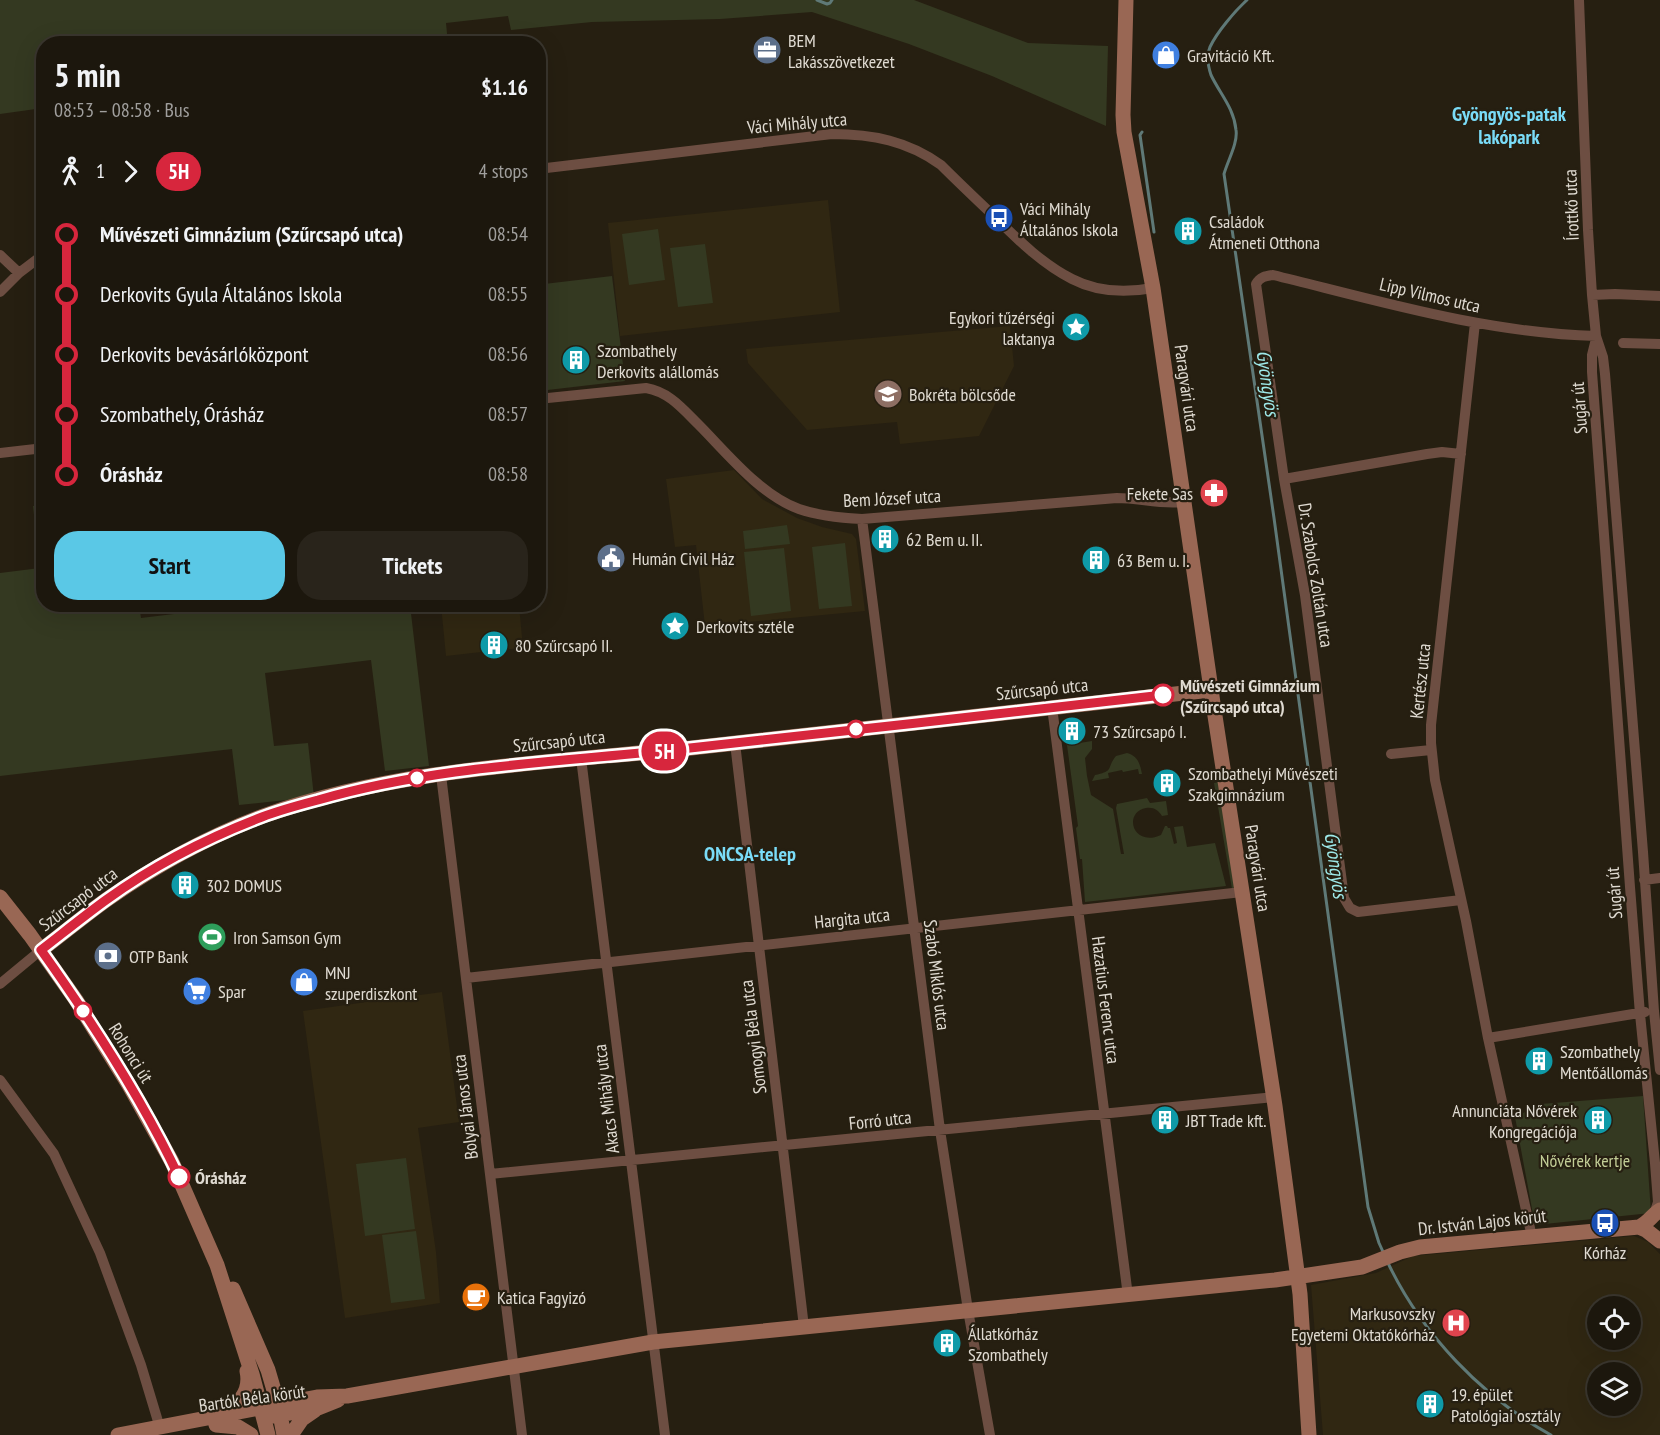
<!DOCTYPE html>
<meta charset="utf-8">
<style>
body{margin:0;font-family:"PT Sans Narrow",sans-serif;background:#29241b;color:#f1f3f6;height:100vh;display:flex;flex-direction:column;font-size:22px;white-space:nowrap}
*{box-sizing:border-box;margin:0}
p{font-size:20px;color:#a09f9d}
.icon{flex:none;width:33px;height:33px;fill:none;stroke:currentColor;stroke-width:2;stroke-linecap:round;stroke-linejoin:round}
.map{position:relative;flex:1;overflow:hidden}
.panel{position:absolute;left:36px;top:36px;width:510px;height:576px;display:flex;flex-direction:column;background:#1c170d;border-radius:24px;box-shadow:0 6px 24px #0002,0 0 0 2px #3a362e}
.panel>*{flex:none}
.badge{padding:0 12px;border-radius:20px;font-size:21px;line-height:39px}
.buttons{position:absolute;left:1587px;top:1296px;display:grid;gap:12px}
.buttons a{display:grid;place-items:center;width:54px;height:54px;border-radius:50%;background:#1c170d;box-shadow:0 6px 24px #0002,0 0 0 2px #3a362e;font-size:30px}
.map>.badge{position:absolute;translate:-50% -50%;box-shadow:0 0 0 3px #fff}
.legs{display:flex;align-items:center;gap:9px;height:66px;padding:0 18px;font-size:20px}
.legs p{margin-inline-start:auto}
.summary{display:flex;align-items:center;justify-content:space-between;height:102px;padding:0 18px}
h1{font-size:33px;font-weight:600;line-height:45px}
.primary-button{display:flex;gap:12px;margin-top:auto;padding:12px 18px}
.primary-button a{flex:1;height:69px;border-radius:24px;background:#5ac8e6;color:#111;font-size:24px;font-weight:600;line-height:69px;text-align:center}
.primary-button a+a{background:#29241b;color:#f1f3f6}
ul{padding:0 18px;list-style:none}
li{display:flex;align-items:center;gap:21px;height:60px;font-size:22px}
li i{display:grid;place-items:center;width:9px;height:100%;margin:0 8px;background:currentColor}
li i::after{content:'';width:15px;height:15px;margin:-8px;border:4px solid;border-radius:50%;background:#1c170d}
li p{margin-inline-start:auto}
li:first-child i{background:linear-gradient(#0000 50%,currentColor 0)}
li:last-child i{background:linear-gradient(currentColor 50%,#0000 0)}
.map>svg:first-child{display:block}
.built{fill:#302712;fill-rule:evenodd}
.green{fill:#343921}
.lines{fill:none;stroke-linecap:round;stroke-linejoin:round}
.stream{stroke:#5f7977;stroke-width:3}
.street{stroke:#6d4e42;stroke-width:10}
.secondary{stroke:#996754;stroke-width:15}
.line-1-casing{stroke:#fff;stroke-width:14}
.line-1{stroke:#d7263d;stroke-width:9}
.stop-1-dot{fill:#fff;stroke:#d7263d;stroke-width:3}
.labels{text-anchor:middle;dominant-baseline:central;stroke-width:4.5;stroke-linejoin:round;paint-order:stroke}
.poi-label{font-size:18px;fill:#e0dbd2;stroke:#261f11;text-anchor:start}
.street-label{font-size:18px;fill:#e0dbd2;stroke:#261f11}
.stop-label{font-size:18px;font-weight:bold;fill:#e0dbd2;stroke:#261f11;text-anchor:start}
.park-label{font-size:18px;fill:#c3ce97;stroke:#261f11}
.neighbourhood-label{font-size:20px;font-weight:bold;fill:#7adcf8;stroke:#261f11}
.water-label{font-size:20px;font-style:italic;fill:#9ee9e9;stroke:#261f11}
</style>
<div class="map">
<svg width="1660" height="1435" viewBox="0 0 1660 1435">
<rect width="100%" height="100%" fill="#261f11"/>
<path class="built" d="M828,200L840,312L620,336L608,223Z
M1010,326L1014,366L979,436L900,444L897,422L807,430L748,363L746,349Z
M734,470L762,499L797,518L822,527L852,534L856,539L865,611L705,626L696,545L675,547L666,479Z
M441,605H519L523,648L500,650L498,639L489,641L490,651L446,656Z
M442,992L459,1122L418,1128L436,1252L440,1303L345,1318L303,1011L381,1000V997L397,995L398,998Z
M1634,1236L1648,1242L1660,1254V1435H1323L1311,1285L1376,1273L1413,1256ZM1598,1306H1630V1340H1598ZM1598,1372H1630V1406H1598Z"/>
<path class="green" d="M0,0H914L1028,43L1108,46L1106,126L992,76L909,44L812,12L720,19L592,22L511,30L508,16L446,23L448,44H44L43,108L0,114Z
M658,229L665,280L629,285L622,234Z
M705,244L713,303L678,307L670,248Z
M539,245L544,284L612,276L625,381L539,391Z
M43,505L44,604L139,605L141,618L257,604L410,605L429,766L385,771L371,660L265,673L274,746L308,743L314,797L239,805L232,749L0,776V573L40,568L33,506Z
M787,525L790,544L745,549L743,531Z
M845,543L852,606L819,609L812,547Z
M784,548L791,611L751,616L744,552Z
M1092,741V749L1085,758L1087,776L1091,795L1113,809L1121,854H1124L1116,808L1117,804L1147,798L1150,803L1166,801L1168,815L1162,816C1158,810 1154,807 1146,808C1123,812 1132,848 1161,835L1165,826H1167L1168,828H1170L1174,844L1177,843L1174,827L1183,826L1187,847L1215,843L1226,886L1085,902L1082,859H1080L1076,828L1078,826L1067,745Z
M1127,753C1138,756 1140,764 1142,774H1139L1138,769L1123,772L1122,770L1108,773L1109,778L1092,781L1095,775C1115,771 1106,768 1116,756Z
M1218,782L1235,886L1232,889L1214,783Z
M1643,1096L1651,1213L1535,1225L1515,1117L1541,1104Z
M406,1158L415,1229L365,1236L356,1164Z
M416,1231L425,1299L391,1303L382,1235Z"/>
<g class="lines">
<path class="stream" d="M817,0L827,4L830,3L832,0
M1247,0C1235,11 1217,32 1210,47C1206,56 1208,66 1211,75C1220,94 1234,108 1236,130C1238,143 1228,160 1224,174L1274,518L1368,1207L1379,1243L1384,1254
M1142,132L1140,135L1154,232
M1388,1263C1422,1334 1482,1397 1551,1435"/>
<path class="street" d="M1579,0L1588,230L1592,295L1596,336L1603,357L1605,374L1643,852L1654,1011L1660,1070
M538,169L832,134C872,134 908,141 941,165C959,183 978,201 997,219C1019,241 1044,265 1072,279C1097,292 1126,293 1153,288
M0,255L19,273
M0,292L19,273L44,254
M1592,295L1615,294L1660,296
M1475,323L1431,725V743L1435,780L1466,921L1488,1038L1532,1237
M1596,339L1592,355V372L1630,887L1640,1014L1655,1163L1658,1202L1654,1214
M1623,343L1660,344
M538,399L646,388C669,392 682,408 698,424C726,452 760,495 799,509C819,516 841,518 862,519L1117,498C1139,498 1162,505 1183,502
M0,453L44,448
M1284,479L1427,454L1442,452L1461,454
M862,519L940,1130L968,1310L990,1435
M1052,707L1128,1296
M735,743L804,1327
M1391,754L1431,750
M581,758L665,1435
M441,775L522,1435
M1644,880L1660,878
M1461,900L1358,912L1350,908L1344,898L1305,595L1284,479L1256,284C1260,277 1265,276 1273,275C1379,301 1486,333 1596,336
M466,978L1242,892
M0,984L41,950
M1488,1038L1645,1012
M0,1080L54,1154L100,1253L141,1365L160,1428
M490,1174L1274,1097"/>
<path class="secondary" d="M1126,0L1123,115L1124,132L1153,288L1213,703L1275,1106L1300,1294L1309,1435
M0,897L30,935L76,1000L129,1085L172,1162L217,1265L252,1374L268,1435
M41,950C64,933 86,914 109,898C157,865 211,835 266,815C405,766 555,763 700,747C871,728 1041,709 1211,690
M1639,1227L1646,1230L1660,1241
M233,1289L268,1370L278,1404L284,1435
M225,1412C241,1403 251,1389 247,1371
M272,1416L318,1408L338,1400
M216,1425L238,1427L251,1435
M118,1435L317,1397L347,1396L653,1342L1275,1280L1362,1267L1400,1252L1420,1247L1639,1227C1648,1223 1652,1215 1660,1210
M291,1435L302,1419L315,1410"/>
</g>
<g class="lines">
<g class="line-1-casing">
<path id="line-1" d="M179,1177C142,1099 91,1020 41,950C63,933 84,916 106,900C153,866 207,838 262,817C280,810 299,805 318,800C439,765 565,762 690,748C848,731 1005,713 1163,695"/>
</g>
<use href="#line-1" class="line-1"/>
</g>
<defs>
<g id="office-disc" transform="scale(1.5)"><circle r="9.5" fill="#5c6f8a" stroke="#261f11"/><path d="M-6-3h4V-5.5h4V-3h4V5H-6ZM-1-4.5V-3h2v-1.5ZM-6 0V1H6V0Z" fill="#fff"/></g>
<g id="shop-disc" transform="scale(1.5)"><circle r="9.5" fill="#3f7fe0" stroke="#261f11"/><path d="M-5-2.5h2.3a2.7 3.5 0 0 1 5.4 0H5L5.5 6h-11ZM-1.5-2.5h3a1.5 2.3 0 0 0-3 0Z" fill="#fff"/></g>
<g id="bus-disc" transform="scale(1.5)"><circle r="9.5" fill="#1a4fb4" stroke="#261f11"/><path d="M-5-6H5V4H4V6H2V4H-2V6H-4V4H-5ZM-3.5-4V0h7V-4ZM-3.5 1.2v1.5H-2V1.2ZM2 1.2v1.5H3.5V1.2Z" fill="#fff"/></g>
<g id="building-disc" transform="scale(1.5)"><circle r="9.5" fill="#0f9aa8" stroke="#261f11"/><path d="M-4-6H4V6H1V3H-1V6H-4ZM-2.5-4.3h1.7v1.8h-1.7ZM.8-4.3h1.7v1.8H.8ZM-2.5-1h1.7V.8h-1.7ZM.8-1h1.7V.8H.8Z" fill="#fff"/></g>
<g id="sight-disc" transform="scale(1.5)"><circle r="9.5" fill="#0f9aa8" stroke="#261f11"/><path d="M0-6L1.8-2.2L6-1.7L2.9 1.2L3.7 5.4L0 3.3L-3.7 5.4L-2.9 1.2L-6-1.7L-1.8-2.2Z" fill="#fff"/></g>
<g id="school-disc" transform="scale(1.5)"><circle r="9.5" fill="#8d6e63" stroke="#261f11"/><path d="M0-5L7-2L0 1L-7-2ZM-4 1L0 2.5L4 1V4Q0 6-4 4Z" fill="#fff"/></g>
<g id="pharmacy-disc" transform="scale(1.5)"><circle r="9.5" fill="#e0444e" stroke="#261f11"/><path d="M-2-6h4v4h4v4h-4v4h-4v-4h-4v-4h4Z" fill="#fff"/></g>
<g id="civic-disc" transform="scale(1.5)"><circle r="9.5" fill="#5c6f8a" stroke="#261f11"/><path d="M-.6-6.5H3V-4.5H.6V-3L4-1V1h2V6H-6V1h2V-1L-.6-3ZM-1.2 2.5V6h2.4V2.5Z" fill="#fff"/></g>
<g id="stadium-disc" transform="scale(1.5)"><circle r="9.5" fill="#2e9e5b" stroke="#261f11"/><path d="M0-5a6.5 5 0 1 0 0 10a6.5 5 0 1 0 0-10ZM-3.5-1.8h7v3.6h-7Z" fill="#fff"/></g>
<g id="bank-disc" transform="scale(1.5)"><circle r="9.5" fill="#5c6f8a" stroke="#261f11"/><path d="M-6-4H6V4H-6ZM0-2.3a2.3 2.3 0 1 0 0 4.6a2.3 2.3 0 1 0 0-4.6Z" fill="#fff"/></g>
<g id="supermarket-disc" transform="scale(1.5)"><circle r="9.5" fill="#3f7fe0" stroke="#261f11"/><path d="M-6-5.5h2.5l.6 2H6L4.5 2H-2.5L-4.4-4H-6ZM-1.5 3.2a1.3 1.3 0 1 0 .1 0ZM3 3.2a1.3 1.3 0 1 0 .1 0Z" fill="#fff"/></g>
<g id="cafe-disc" transform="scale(1.5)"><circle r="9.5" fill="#e8710a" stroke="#261f11"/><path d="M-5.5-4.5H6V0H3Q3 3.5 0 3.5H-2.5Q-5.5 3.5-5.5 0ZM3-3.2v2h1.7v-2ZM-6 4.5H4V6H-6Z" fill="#fff"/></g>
<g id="hospital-disc" transform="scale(1.5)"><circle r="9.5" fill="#e0444e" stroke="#261f11"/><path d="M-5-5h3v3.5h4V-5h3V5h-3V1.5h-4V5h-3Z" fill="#fff"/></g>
</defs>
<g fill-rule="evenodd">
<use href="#office-disc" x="767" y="50"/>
<use href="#shop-disc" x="1166" y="55"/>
<use href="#bus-disc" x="999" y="218"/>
<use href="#building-disc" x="1188" y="231"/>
<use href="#sight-disc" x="1076" y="327"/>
<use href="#building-disc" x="576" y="360"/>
<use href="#school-disc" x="888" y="394"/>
<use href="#pharmacy-disc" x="1214" y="493"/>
<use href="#building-disc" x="885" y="539"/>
<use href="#civic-disc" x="611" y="558"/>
<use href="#building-disc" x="1096" y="560"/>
<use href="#sight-disc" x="675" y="626"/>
<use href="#building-disc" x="494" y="645"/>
<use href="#building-disc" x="1072" y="731"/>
<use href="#building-disc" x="1167" y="783"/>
<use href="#building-disc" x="185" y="885"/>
<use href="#stadium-disc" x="212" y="937"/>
<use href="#bank-disc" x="108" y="956"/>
<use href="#shop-disc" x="304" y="982"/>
<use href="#supermarket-disc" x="197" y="991"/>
<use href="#building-disc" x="1539" y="1061"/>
<use href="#building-disc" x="1165" y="1120"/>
<use href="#building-disc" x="1598" y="1120"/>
<use href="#bus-disc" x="1605" y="1223"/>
<use href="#cafe-disc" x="476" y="1297"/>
<use href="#hospital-disc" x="1456" y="1323"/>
<use href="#building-disc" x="947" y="1343"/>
<use href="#building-disc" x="1430" y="1404"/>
</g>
<g class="stop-1-dot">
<circle cx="1163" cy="695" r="10"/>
<circle cx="856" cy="729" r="8"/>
<circle cx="417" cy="778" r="8"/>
<circle cx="83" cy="1011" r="8"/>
<circle cx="179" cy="1177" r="10"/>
</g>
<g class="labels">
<g class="poi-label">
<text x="788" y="40">BEM<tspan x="788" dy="21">Lakásszövetkezet</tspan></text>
<text x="1187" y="55">Gravitáció Kft.</text>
<text x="1020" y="208">Váci Mihály<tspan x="1020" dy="21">Általános Iskola</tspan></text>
<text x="1209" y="221">Családok<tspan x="1209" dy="21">Átmeneti Otthona</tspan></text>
<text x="1055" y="317" text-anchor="end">Egykori tűzérségi<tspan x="1055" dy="21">laktanya</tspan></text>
<text x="597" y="350">Szombathely<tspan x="597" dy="21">Derkovits alállomás</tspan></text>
<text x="909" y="394">Bokréta bölcsőde</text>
<text x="1193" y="493" text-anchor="end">Fekete Sas</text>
<text x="906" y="539">62 Bem u. II.</text>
<text x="632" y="558">Humán Civil Ház</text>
<text x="1117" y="560">63 Bem u. I.</text>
<text x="696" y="626">Derkovits sztéle</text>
<text x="515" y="645">80 Szűrcsapó II.</text>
<text x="1093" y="731">73 Szűrcsapó I.</text>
<text x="1188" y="773">Szombathelyi Művészeti<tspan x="1188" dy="21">Szakgimnázium</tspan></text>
<text x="206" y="885">302 DOMUS</text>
<text x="233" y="937">Iron Samson Gym</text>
<text x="129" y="956">OTP Bank</text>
<text x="325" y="972">MNJ<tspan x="325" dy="21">szuperdiszkont</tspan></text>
<text x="218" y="991">Spar</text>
<text x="1560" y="1051">Szombathely<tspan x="1560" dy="21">Mentőállomás</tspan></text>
<text x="1577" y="1110" text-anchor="end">Annunciáta Nővérek<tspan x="1577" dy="21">Kongregációja</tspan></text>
<text x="1186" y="1120">JBT Trade kft.</text>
<text x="1605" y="1252" text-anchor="middle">Kórház</text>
<text x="497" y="1297">Katica Fagyizó</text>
<text x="1435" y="1313" text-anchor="end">Markusovszky<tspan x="1435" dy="21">Egyetemi Oktatókórház</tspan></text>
<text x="968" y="1333">Állatkórház<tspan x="968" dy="21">Szombathely</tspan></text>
<text x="1451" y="1394">19. épület<tspan x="1451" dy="21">Patológiai osztály</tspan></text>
</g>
<g class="street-label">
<text transform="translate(797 123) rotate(-5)">Váci Mihály utca</text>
<text transform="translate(1571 205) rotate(-92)">Írottkő utca</text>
<text transform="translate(1430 295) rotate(13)">Lipp Vilmos utca</text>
<text transform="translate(1187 388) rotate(82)">Paragvári utca</text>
<text transform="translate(1579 408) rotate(-94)">Sugár út</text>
<text transform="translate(892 498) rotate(-3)">Bem József utca</text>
<text transform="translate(1316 575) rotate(81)">Dr. Szabolcs Zoltán utca</text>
<text transform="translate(1420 681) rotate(-84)">Kertész utca</text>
<text transform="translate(1042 689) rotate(-6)">Szűrcsapó utca</text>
<text transform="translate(559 741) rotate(-6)">Szűrcsapó utca</text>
<text transform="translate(1258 868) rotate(81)">Paragvári utca</text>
<text transform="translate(1614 893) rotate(-94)">Sugár út</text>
<text transform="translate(78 899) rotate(-37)">Szűrcsapó utca</text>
<text transform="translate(852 918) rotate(-6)">Hargita utca</text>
<text transform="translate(937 975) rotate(83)">Szabó Miklós utca</text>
<text transform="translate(1106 1000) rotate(83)">Hazatius Ferenc utca</text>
<text transform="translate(753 1037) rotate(-97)">Somogyi Béla utca</text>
<text transform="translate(131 1053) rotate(58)">Rohonci út</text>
<text transform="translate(606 1099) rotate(-97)">Akacs Mihály utca</text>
<text transform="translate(465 1107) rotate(-97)">Bolyai János utca</text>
<text transform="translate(880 1120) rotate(-6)">Forró utca</text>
<text transform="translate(1482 1222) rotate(-6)">Dr. István Lajos körút</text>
<text transform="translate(252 1398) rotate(-8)">Bartók Béla körút</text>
</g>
<g class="stop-label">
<text x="1180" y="685">Művészeti Gimnázium<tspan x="1180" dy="21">(Szűrcsapó utca)</tspan></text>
<text x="195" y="1177">Órásház</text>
</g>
<g class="park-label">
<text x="1585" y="1160">Nővérek kertje</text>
</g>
<g class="neighbourhood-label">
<text x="1509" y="114">Gyöngyös-patak<tspan x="1509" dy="23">lakópark</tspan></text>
<text x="750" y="854">ONCSA-telep</text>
</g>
<g class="water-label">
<text transform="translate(1268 383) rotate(82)">Gyöngyös</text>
<text transform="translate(1336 865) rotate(82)">Gyöngyös</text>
</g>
</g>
</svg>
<div class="buttons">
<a><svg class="icon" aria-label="locate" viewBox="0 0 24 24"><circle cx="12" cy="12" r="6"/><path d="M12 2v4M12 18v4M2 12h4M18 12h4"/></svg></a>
<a><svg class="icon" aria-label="layers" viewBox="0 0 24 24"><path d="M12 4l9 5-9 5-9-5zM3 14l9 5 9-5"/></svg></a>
</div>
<b class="badge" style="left:664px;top:751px;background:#d7263d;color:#fff">5H</b>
<section class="panel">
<div class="summary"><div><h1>5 min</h1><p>08:53 – 08:58 · Bus</p></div><b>$1.16</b></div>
<div class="legs"><svg class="icon" aria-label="walk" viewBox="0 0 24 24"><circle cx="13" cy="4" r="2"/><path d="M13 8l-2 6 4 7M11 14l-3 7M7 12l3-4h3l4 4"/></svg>1<svg class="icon" aria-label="forward" viewBox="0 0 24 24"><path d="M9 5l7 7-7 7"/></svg><b class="badge" style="background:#d7263d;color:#fff">5H</b><p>4 stops</p></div>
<ul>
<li><i style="color:#d7263d"></i><b>Művészeti Gimnázium (Szűrcsapó utca)</b><p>08:54</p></li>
<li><i style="color:#d7263d"></i><span>Derkovits Gyula Általános Iskola</span><p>08:55</p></li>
<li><i style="color:#d7263d"></i><span>Derkovits bevásárlóközpont</span><p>08:56</p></li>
<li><i style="color:#d7263d"></i><span>Szombathely, Órásház</span><p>08:57</p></li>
<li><i style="color:#d7263d"></i><b>Órásház</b><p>08:58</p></li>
</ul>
<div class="primary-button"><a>Start</a><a>Tickets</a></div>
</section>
</div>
